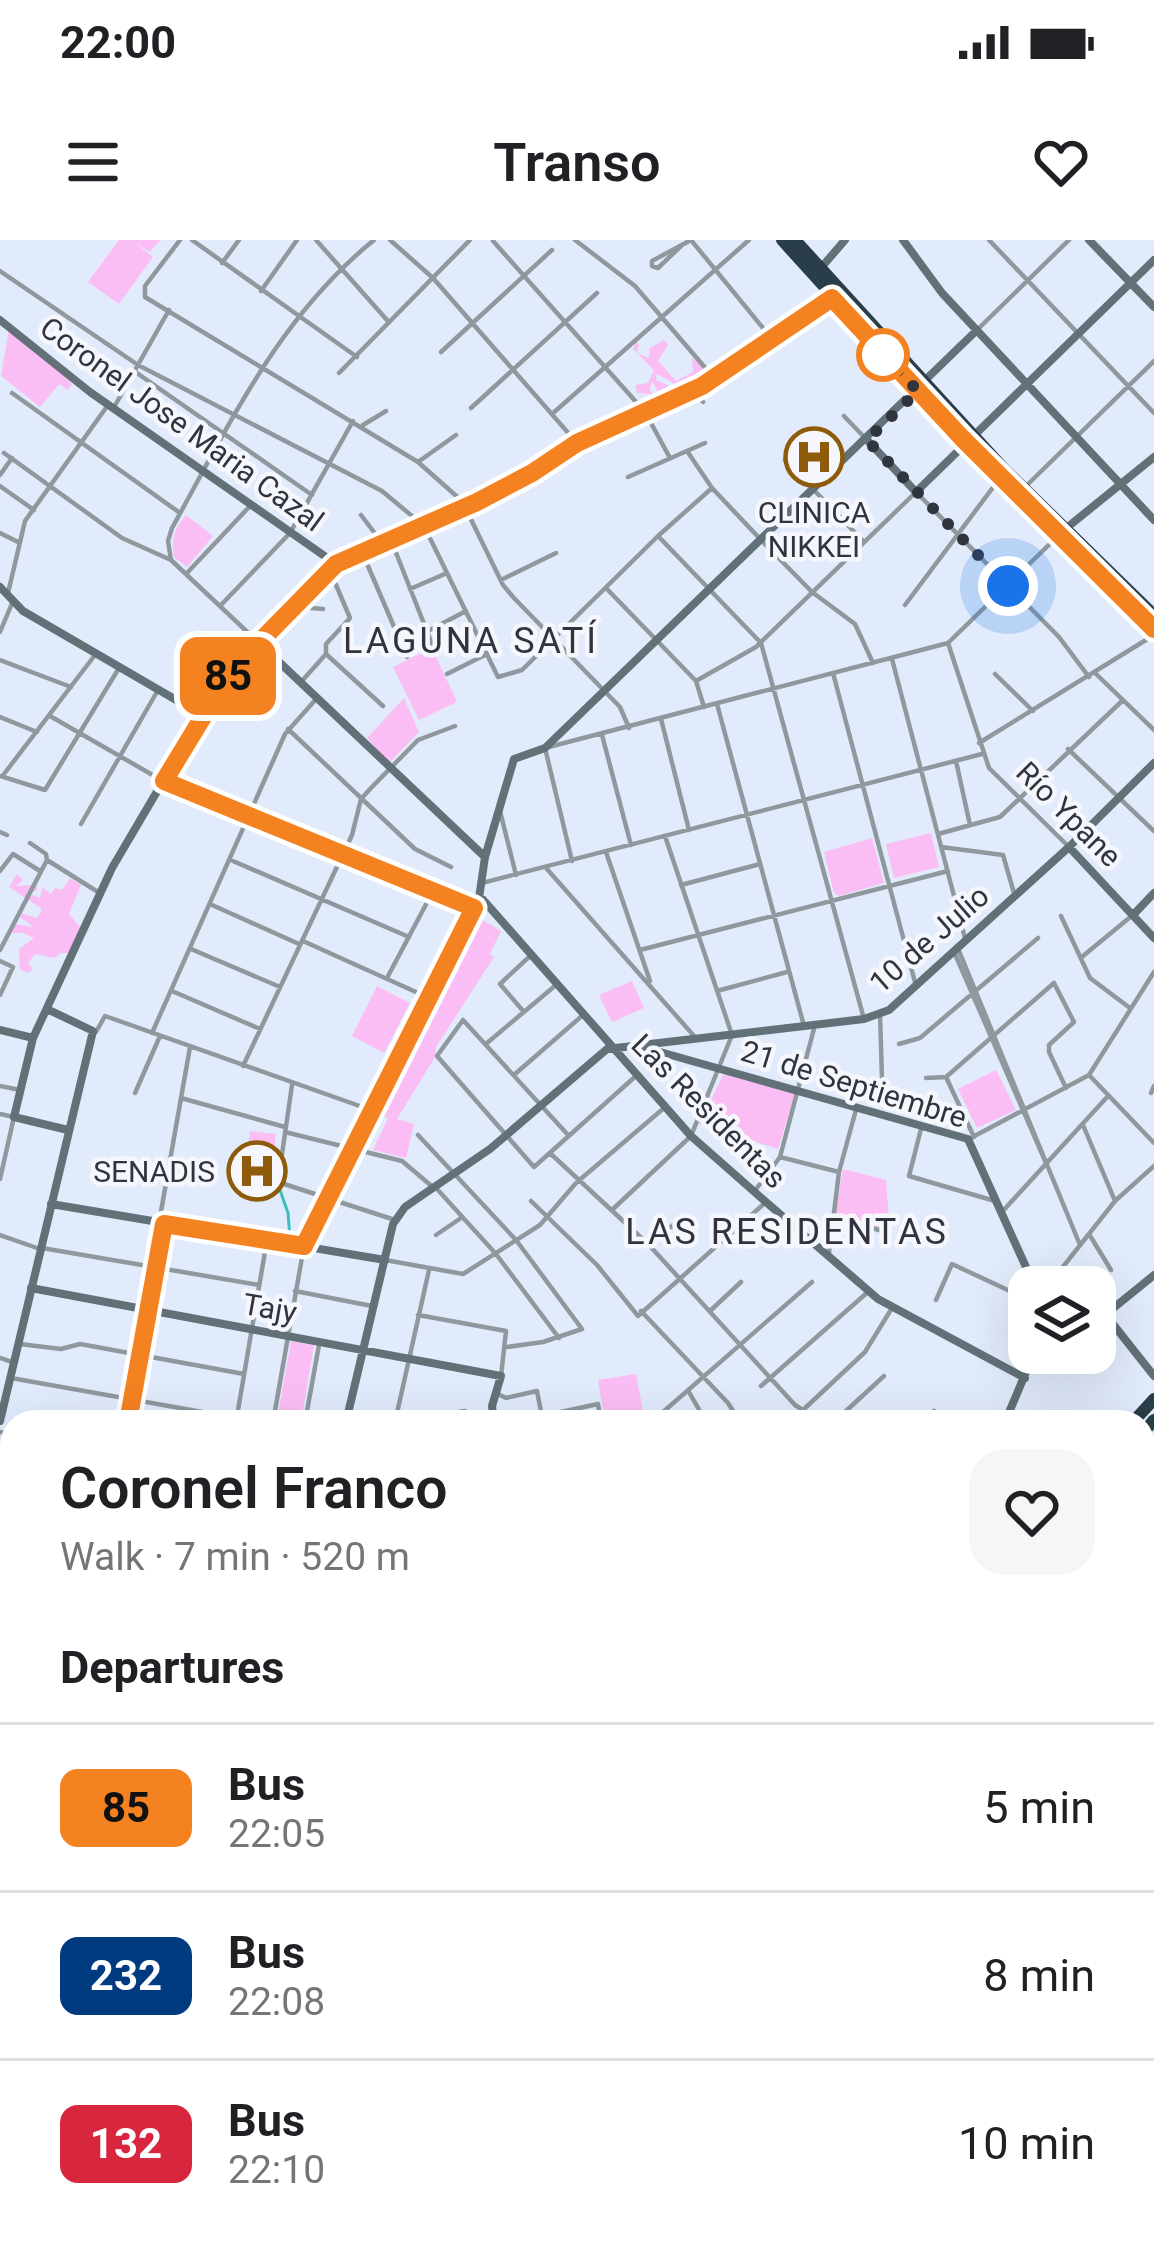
<!DOCTYPE html>
<meta charset="utf-8">
<style>
body{margin:0;font-family:Roboto,sans-serif;background:#f6f6f6;color:#202124;height:100vh;display:flex;flex-direction:column;font-size:45px;white-space:nowrap}
*{box-sizing:border-box;margin:0}
p{font-size:39px;color:#757577}
.icon{flex:none;width:66px;height:66px;fill:none;stroke:currentColor;stroke-width:2;stroke-linecap:round;stroke-linejoin:round}
.map{position:relative;flex:1;overflow:hidden}
.details{position:absolute;left:0px;top:1170px;width:1155px;height:840px;display:flex;flex-direction:column;background:#fff;border-radius:36px 36px 0 0;box-shadow:0 12px 48px #0002}
.details>*{flex:none}
.badge{padding:0 24px;border-radius:18px;font-size:42px;line-height:78px}
.controls{position:absolute;left:1008px;top:1026px;display:grid;gap:24px}
.controls a{display:grid;place-items:center;width:108px;height:108px;border-radius:24px;background:#fff;box-shadow:0 12px 48px #0002;font-size:60px}
.you{position:absolute;width:60px;height:60px;margin:-30px;border:9px solid #fff;border-radius:50%;background:#1a73e8;box-shadow:0 0 0 18px #1a73e833}
.map>.badge{position:absolute;translate:-50% -50%;box-shadow:0 0 0 6px #fff}
h2{padding:0 60px;font-size:45px;line-height:108px}
.round{display:grid;place-items:center;flex:none;width:126px;height:126px;border-radius:36px;background:#f6f6f6}
.head{display:flex;align-items:center;justify-content:space-between;height:204px;padding:0 60px}
h1{font-size:57px;font-weight:600;line-height:90px}
ul{padding:0;list-style:none}
li{display:flex;align-items:center;gap:36px;height:168px;padding:0 60px;border-top:3px solid #e0e0e0}
li div{flex:1}
li b{display:block;font-size:45px}
li em{font-style:normal}
li .badge{min-width:132px;font-weight:700;text-align:center}
.status{display:flex;justify-content:space-between;align-items:center;height:84px;padding:0 60px;background:#fff;direction:ltr}
.status svg{height:33px;fill:currentColor}
header{display:flex;justify-content:space-between;align-items:center;height:156px;padding:0 60px;background:#fff;font-size:54px;font-weight:600}
.map>svg:first-child{display:block}
.green{fill:#fbbef4}
.lines{fill:none;stroke-linecap:round;stroke-linejoin:round}
.stream{stroke:#3cbdbf;stroke-width:3}
.street{stroke:#8e989d;stroke-width:4.5}
.secondary{stroke:#627178;stroke-width:8}
.primary{stroke:#43555e;stroke-width:9}
.highway{stroke:#293e48;stroke-width:12}
.line-casing{stroke:#fff;stroke-width:27}
.line{stroke:#f58220;stroke-width:18}
.walk{stroke:#30343c;stroke-width:12;stroke-dasharray:0 21.6}
.stop-dot{fill:#fff;stroke:#f58220;stroke-width:6}
.labels{text-anchor:middle;dominant-baseline:central;stroke-width:9;stroke-linejoin:round;paint-order:stroke}
.street-label{font-size:30px;fill:#30343c;stroke:#f5f7fc}
.poi-label{font-size:30px;fill:#30343c;stroke:#f5f7fc}
.quarter-label{font-size:36px;letter-spacing:3px;fill:#30343c;stroke:#f5f7fc}
</style>
<div class="status"><b>22:00</b><svg viewBox="0 0 49 12"><path d="M0 12V9h3v3zM5 12V6h3v6zM10 12V3h3v9zM15 12V0h3v12zM26 1h20v11H26zM47 4h2v5h-2z"/></svg></div>
<header><svg class="icon" aria-label="menu" viewBox="0 0 24 24"><path d="M4 6h16M4 12h16M4 18h16"/></svg>Transo<svg class="icon" aria-label="heart" viewBox="0 0 24 24"><path d="M12 20l-8-8c-3-5 5-10 8-4 3-6 11-1 8 4z"/></svg></header>
<div class="map">
<svg width="1154" height="2010" viewBox="0 0 1154 2010">
<rect width="100%" height="100%" fill="#e2ebfc"/>
<path class="green" d="M119,0H160L150,12L135,3L153,17L119,64L88,42Z
M9,89L66,136L72,144L68,150L59,144L40,167L1,136Z
M664,100L668,105L658,121L676,141L693,132L692,118L704,124C704,138 697,145 684,149L657,134L656,140L668,145L669,155L662,159L652,141L650,150L658,161L653,165L642,159L651,160L650,154L637,153L635,145L648,143L654,130L633,109L636,102L639,104L637,113L649,118L650,108Z
M186,275L213,296L187,327L174,317C171,297 174,290 186,275Z
M432,408L457,462L419,480L393,427Z
M404,458L419,492L389,523L367,498Z
M931,593L939,627L894,638L886,604Z
M872,598L884,643L839,656L834,653L824,612Z
M17,634L23,640L16,646L37,645V650L29,654L40,658L42,647L51,654L55,648L62,650L70,638L81,645L69,674L81,688L74,713H61L54,718L35,714L28,723L33,729L28,733L20,729L19,709L34,698L23,693H11L15,684L33,687L20,677L21,673L37,678L42,669L9,647Z
M476,676L501,691L490,714L494,717L436,807L435,817L397,879L414,884L406,918L373,910L388,878L373,873Z
M632,741L644,768L612,782L599,755Z
M377,746L410,763L384,813L352,796Z
M996,830L1016,870L977,888L958,849Z
M724,833L795,854L778,909L699,884Z
M250,891L276,894L270,943L244,940Z
M843,929L886,940L890,990L835,975Z
M291,1101L314,1105L301,1182L277,1180Z
M636,1134L645,1182H605L598,1140Z"/>
<g class="lines">
<path class="stream" d="M279,947L288,973L290,998"/>
<path class="street" d="M180,0L145,46V57L418,222L462,261L503,345L514,358L620,467L629,488
M192,0L357,117
M316,0L387,80
M390,0L433,38L577,203
M575,0L635,46L714,138
M691,0L772,99
M989,0L1154,173
M493,1L645,172L670,218
M681,6L658,28L652,26V21L691,0
M222,23L239,0
M0,31L138,125L382,251L424,286L498,437L522,430L658,296L712,248
M261,51L297,0
M977,90L1069,0
M441,112L552,10
M134,131L312,255
M339,133L470,0
M694,149L703,162
M12,153L180,273
M471,168L597,53
M113,169L169,70
M552,174L749,0
M844,176L865,198
M363,185L386,171
M687,211L712,248L763,302L812,352L855,384L873,423
M4,213L122,298L171,320L258,402
M785,220L864,302
M418,222L456,195
M0,235L12,218
M628,237L705,203
M0,246L34,270
M1024,248L1154,121
M361,275L383,304
M0,293L18,302
M658,296L761,403L864,779
M391,300L432,404
M362,312L407,417
M171,320L168,301L172,288C231,182 278,78 374,0
M187,333L250,266
M501,340L556,313
M410,349L447,333
M607,349L696,441L704,467
M8,353L25,281L108,165
M302,359L311,368L323,369
M221,365L290,293L353,181
M905,365L997,242
M428,391L466,371
M0,392L13,361
M948,403L989,528L1069,607
M326,414L383,466
M892,419L965,698
M0,420L71,447
M833,433L916,746
M1095,433L1154,490
M447,434L487,414
M995,434L1033,471
M696,441L756,407L916,252L1059,397L1089,437
M301,442L326,414V404L350,378L331,333
M717,464L804,786
M50,476L163,541
M0,477L37,492
M661,479L689,590
M288,489L415,609L451,627
M602,495L631,605
M979,503L1154,395
M1068,509L1154,591
M956,521L970,585
M4,534L95,415
M0,536L45,550L119,428
M500,571L516,635
M81,584L158,450
M0,592L7,595
M938,594L1000,577L1122,461
M941,607L1003,615L1014,653
M606,612L650,741
M47,620L98,652
M233,621L409,697
M572,621L545,508L948,403L1057,297
M547,629L694,796
M0,631L13,614L40,631
M482,643L982,514
M681,645L760,624
M212,665L299,704
M1061,676L1090,738L1130,768
M303,701L427,757
M957,706L1080,1005
M191,709L280,747
M0,710L47,620L46,614L30,603
M640,710L948,631
M955,714L1046,923
M1083,716L1134,674
M0,721L13,727L0,755
M387,738L432,653
M172,751L260,789
M717,751L787,732
M524,772L500,744L530,716
M880,774L882,839
M93,791L96,792L105,776L371,870
M152,793L285,494L317,458
M487,803L556,745
M899,804L920,798L1038,698
M243,826L352,595L361,559L371,548L418,500L455,486
M515,834L583,775
M1089,835L1154,903
M946,837L1054,743L1074,782L1049,805V812L1066,848
M946,837L974,897
M926,838L946,837
M292,845L278,942L395,980
M0,846L20,850
M135,853L160,796
M1151,853L1154,846
M181,858L285,887
M0,874L14,877L0,939
M1083,885L1115,961
M921,889L909,936L995,961
M285,892L402,921L434,948
M418,895L516,1000L582,1089L543,1102L507,1107
M569,896L463,780L437,816L534,927L637,835
M969,899L1089,835L1154,732
M551,914L649,1005L795,1165L821,1182
M780,917L839,932
M437,949L496,1014L559,1098
M754,952L780,917L815,785
M531,961L597,1025L638,1076L766,962
M613,969L691,896L732,795L665,596
M1001,973L1108,856
M831,976L889,993
M159,983L190,807
M1089,994L1111,1030
M0,995L40,1009
M436,995L461,978
M651,1003L683,977
M42,1008L259,1045
M829,1013L839,932L857,866
M385,1020L463,1034L540,985L576,943L664,868
M1047,1047L1115,961L1154,926
M295,1051L372,1066
M936,1060L952,1024L1029,1060
M641,1071L728,1163L740,1182
M710,1071L741,1042
M418,1075L506,1091L501,1136
M20,1104L61,1109L80,1104L244,1134
M0,1118L12,1122
M11,1138L259,1182
M761,1146L869,1051
M689,1152L706,1182
M498,1154L506,1158L537,1151L543,1182
M803,1170L865,1112L892,1068
M542,1176L598,1164L601,1182
M655,1179L812,1042
M236,1182L267,1000
M273,1182L304,1006
M305,1182L319,1105
M395,1182L429,1030
M396,1182L465,1171
M834,1182L884,1136
M922,1182L934,1171
M0,1192L12,1195
M1143,1231L1154,1240
M1143,1287L1154,1273
M1143,1333L1154,1341
M1143,1376H1154
M0,1399L12,1401
M1143,1442L1154,1428
M0,1447L12,1449
M1143,1450L1154,1452
M1143,1498L1154,1501
M1143,1536L1154,1538
M1143,1584L1154,1585
M0,1650L12,1647
M1152,1654L1154,1639
M0,1804L12,1815
M1143,1851L1154,1862
M0,1866L12,1853
M0,1877L12,1888
M1143,1947L1154,1958
M0,1951L12,1962
M129,1998L142,2010
M336,1998L341,2010
M388,1998L393,2010
M440,1998L446,2010
M795,1998L822,2010
M908,1998L920,2010
M1100,1998L1112,2010
M444,2006L459,1998
M13,2010L25,1998
M86,2010L97,1998
M158,2010L170,1998
M245,2010L258,1998
M523,2010L538,1999
M598,2010L604,1998
M651,2010L657,1998
M762,2010L768,1998
M855,2010L867,1998
M922,2010L934,1998"/>
<path class="secondary" d="M903,0L942,53L1154,280
M1089,0L1154,67
M820,29L845,0
M0,80L90,152L336,324
M867,200L916,252L1154,20
M1064,290L1154,217
M0,347L23,371L202,475
M258,402L485,617
M163,541L342,617L473,666
M1069,607L1154,698
M473 664a6 6 0 1 1 12 0a6 6 0 1 1-12 0Z
M479,658L485,617L514,519L545,508L977,90
M485,662L691,896L766,962L878,1059L1025,1138
M1134,674L1154,653
M0,790L33,798
M646,808L968,899L1035,1047
M68,890L14,877L33,798L112,628L202,475L231,431L258,402L336,324L477,262L532,233L577,203L702,145L832,58
M51,964L385,1020
M304,1006L474,668
M31,1048L501,1136L492,1166L494,1182
M1105,1074L1154,1136
M1095,1083L1154,1035
M0,1181L93,791L47,769
M128,1182L164,984
M346,1182L393,984L405,967L490,909L607,809L864,779L889,770L1069,607L1154,523
M1005,1182L1034,1113
M0,1696L10,1685
M1143,1785L1154,1773
M1143,1915L1154,1904
M539,1998L552,2010
M1002,1998L1014,2010
M1048,2010L1060,1998"/>
<path class="primary" d="M0,1669L12,1689
M282,1998L289,2010"/>
<path class="highway" d="M782,0L966,203L1154,389
M795,0L1005,230L1154,375
M1133,1182L1154,1159
M1143,1193L1154,1180
M0,1513H12
M1143,1755L1154,1766
M691,2010L697,1998
M711,2010L717,1998"/>
</g>
<g class="lines">
<g class="line-casing">
<path id="line" d="M128,1182L164,984L304,1006L474,668L164,541L231,431L336,324L477,262L532,233L577,203L702,146L832,58L962,198L1154,389"/>
</g>
<use href="#line" class="line"/>
<path class="walk" d="M883,115L918,151L867,200L1008,346"/>
</g>
<defs>
<g id="hospital-ring" transform="scale(3)"><circle r="9.5" fill="#f5f7fc" stroke="#8e5b0a" stroke-width="1.5"/><path d="M-5-5h3v3.5h4V-5h3V5h-3V1.5h-4V5h-3Z" fill="#8e5b0a"/></g>
</defs>
<g fill-rule="evenodd">
<use href="#hospital-ring" x="814" y="217"/>
<use href="#hospital-ring" x="257" y="931"/>
</g>
<circle class="stop-dot" cx="883" cy="115" r="24"/>
<g class="labels">
<g class="street-label">
<text transform="translate(182 184) rotate(36)">Coronel Jose Maria Cazal</text>
<text transform="translate(1069 574) rotate(45)">Río Ypane</text>
<text transform="translate(929 699) rotate(-41)">10 de Julio</text>
<text transform="translate(854 844) rotate(17)">21 de Septiembre</text>
<text transform="translate(709 871) rotate(45)">Las Residentas</text>
<text transform="translate(270 1068) rotate(10)">Tajy</text>
</g>
<g class="poi-label">
<text x="814" y="272">CLINICA<tspan x="814" dy="34">NIKKEI</tspan></text>
<text x="215" y="931" text-anchor="end">SENADIS</text>
</g>
<g class="quarter-label">
<text x="471" y="401">LAGUNA SATÍ</text>
<text x="787" y="992">LAS RESIDENTAS</text>
</g>
</g>
</svg>
<div class="controls">
<a><svg class="icon" aria-label="layers" viewBox="0 0 24 24"><path d="M12 4l9 5-9 5-9-5zM3 14l9 5 9-5"/></svg></a>
</div>
<div class="you" style="left:1008px;top:346px"></div>
<b class="badge" style="left:228px;top:436px;background:#f58220;color:#111">85</b>
<section class="details">
<div class="head"><div><h1>Coronel Franco</h1><p>Walk · 7 min · 520 m</p></div><a class="round"><svg class="icon" aria-label="heart" viewBox="0 0 24 24"><path d="M12 20l-8-8c-3-5 5-10 8-4 3-6 11-1 8 4z"/></svg></a></div>
<h2>Departures</h2>
<ul>
<li><span class="badge" style="background:#f58220;color:#111">85</span><div><b>Bus</b><p>22:05</p></div><em>5 min</em></li>
<li><span class="badge" style="background:#003b80;color:#fff">232</span><div><b>Bus</b><p>22:08</p></div><em>8 min</em></li>
<li><span class="badge" style="background:#d7263d;color:#fff">132</span><div><b>Bus</b><p>22:10</p></div><em>10 min</em></li>
</ul>
</section>
</div>
